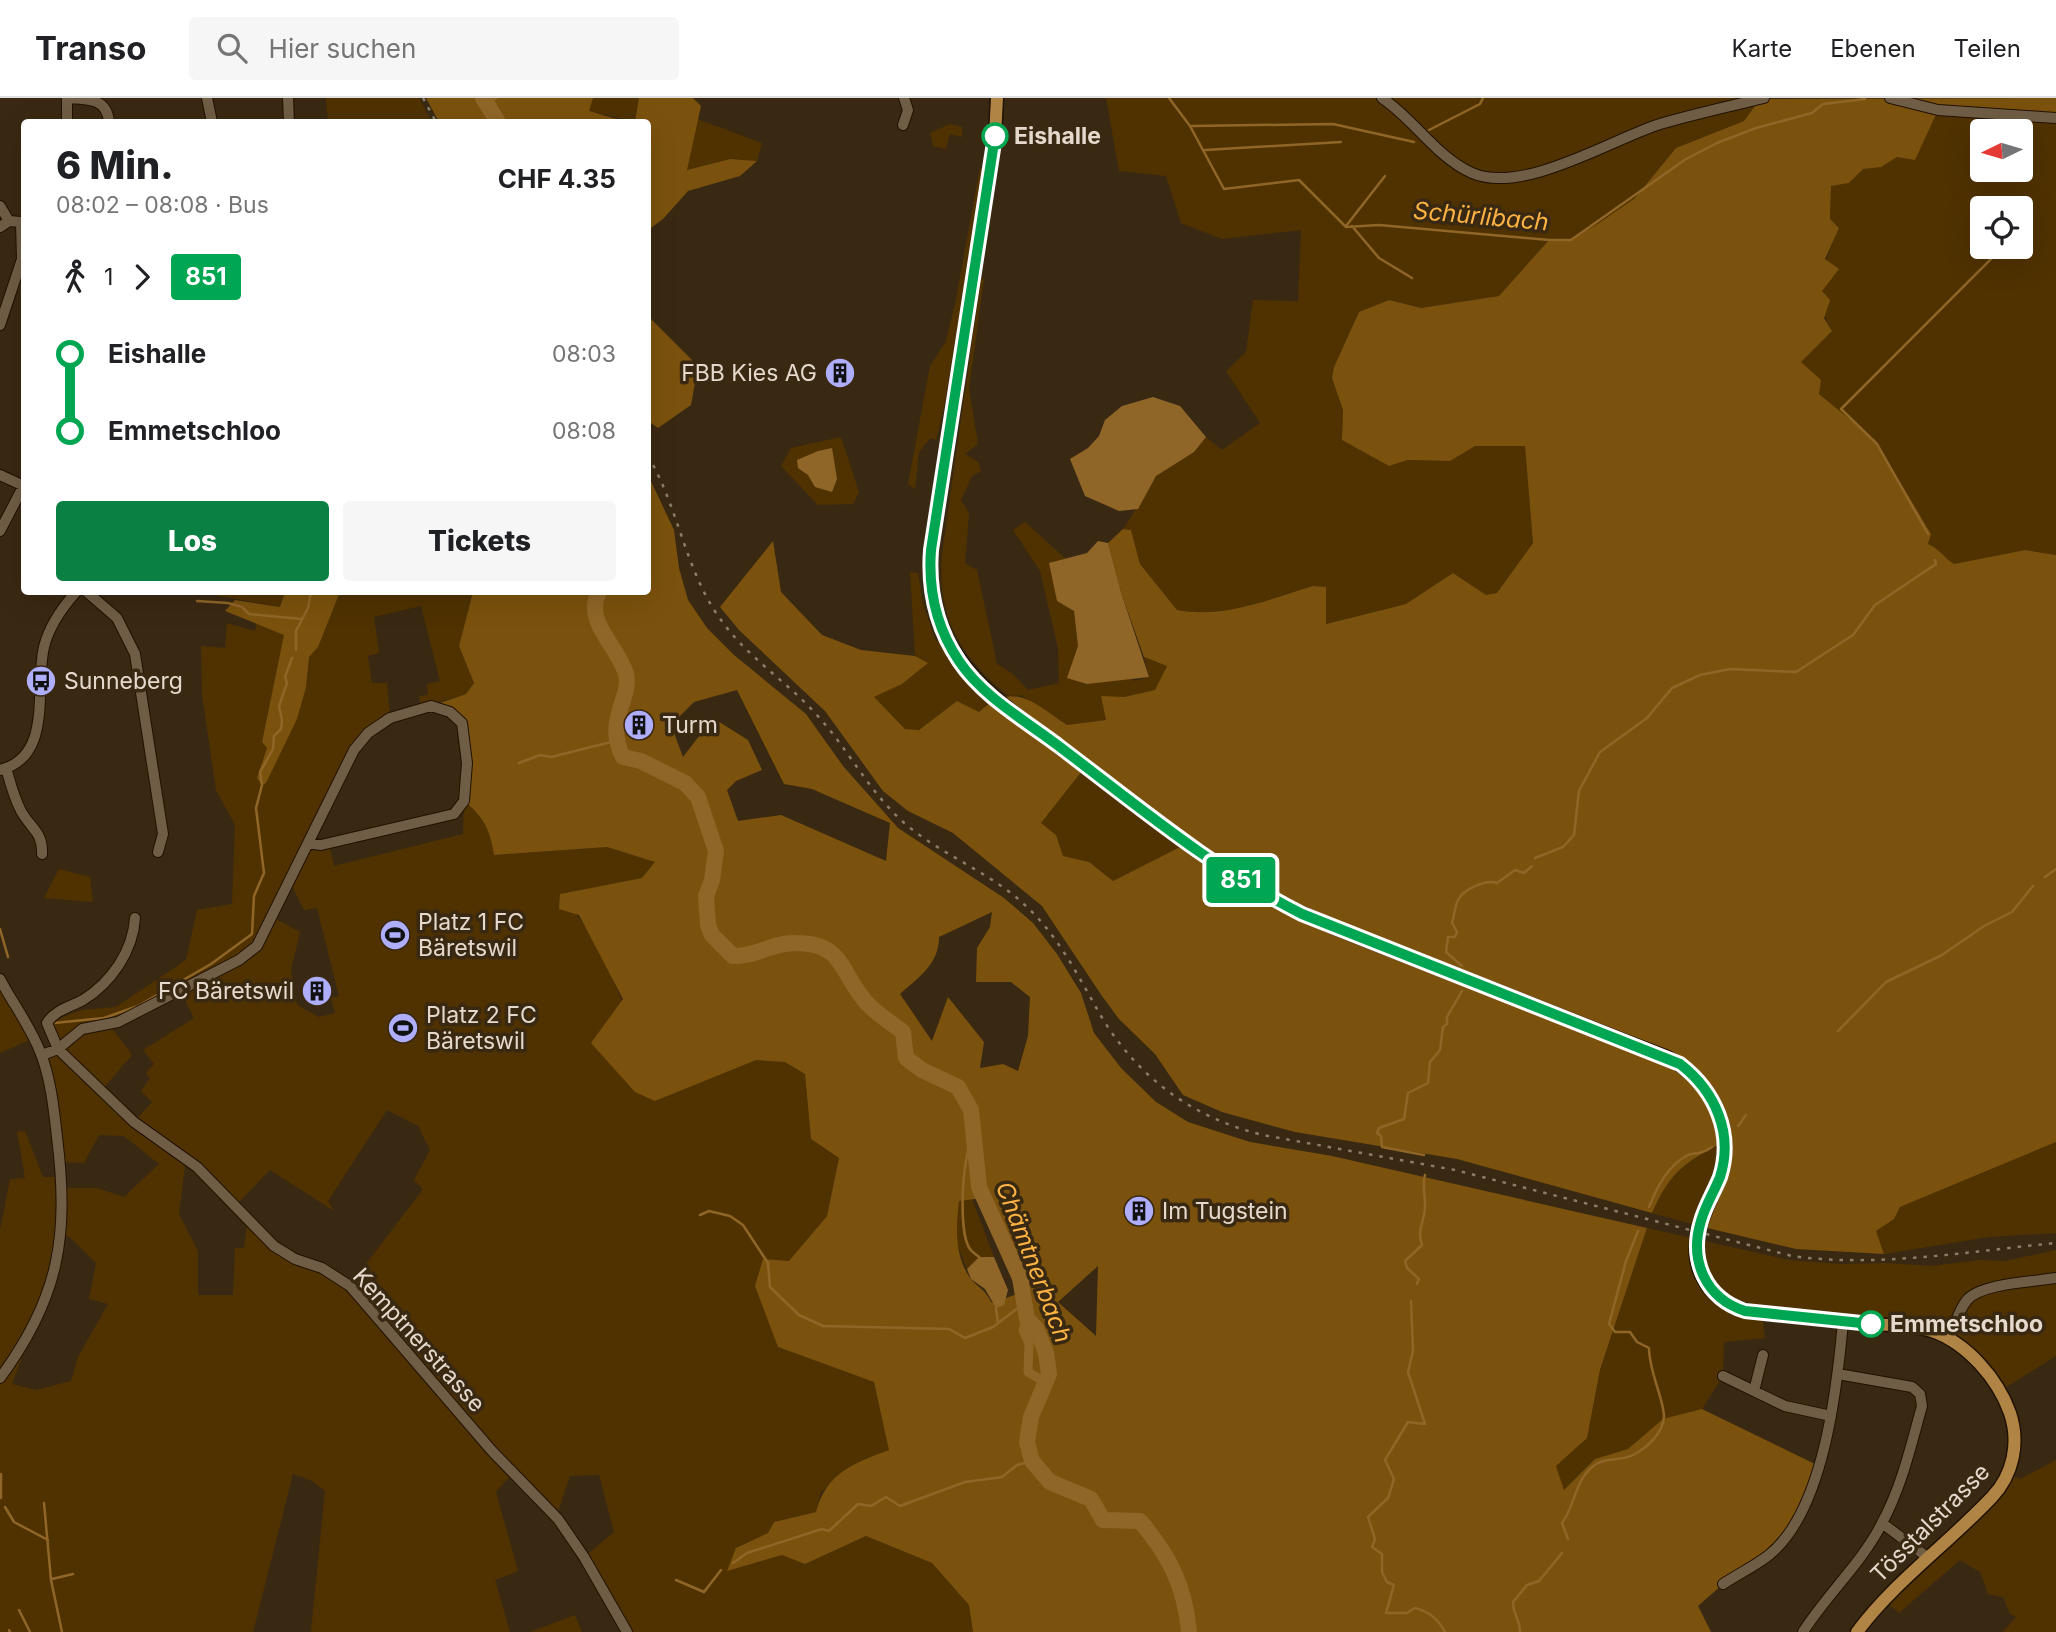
<!DOCTYPE html>
<html lang="de">
<meta charset="utf-8">
<style>
body{margin:0;font-family:Inter,sans-serif;background:#f6f6f6;color:#202124;height:100vh;display:flex;flex-direction:column;font-size:26px;white-space:nowrap}
*{box-sizing:border-box;margin:0}
p{font-size:23px;color:#757577}
.icon{flex:none;width:38px;height:38px;fill:none;stroke:currentColor;stroke-width:2;stroke-linecap:round;stroke-linejoin:round}
.map{position:relative;flex:1;overflow:hidden}
.drawer{position:absolute;left:21px;top:21px;width:630px;height:476px;display:flex;flex-direction:column;background:#fff;border-radius:7px;box-shadow:0 7px 28px #0002}
.drawer>*{flex:none}
.badge{padding:0 14px;border-radius:5px;font-size:24px;line-height:46px}
.needle{width:46px;rotate:265deg}
.tools{position:absolute;left:1970px;top:21px;display:grid;gap:14px}
.tools a{display:grid;place-items:center;width:63px;height:63px;border-radius:7px;background:#fff;box-shadow:0 7px 28px #0002;font-size:35px}
.map>.badge{position:absolute;translate:-50% -50%;box-shadow:0 0 0 4px #fff}
.legs{display:flex;align-items:center;gap:10px;height:77px;padding:0 35px;font-size:23px}
.legs p{margin-inline-start:auto}
.headline{display:flex;align-items:center;justify-content:space-between;height:119px;padding:0 35px}
h1{font-size:38px;font-weight:800;line-height:52px}
.button{display:flex;gap:14px;margin-top:auto;padding:14px 35px}
.button a{flex:1;height:80px;border-radius:7px;background:#0b8043;color:#fff;font-size:28px;font-weight:800;line-height:80px;text-align:center}
.button a+a{background:#f6f6f6;color:#202124}
ul{padding:0 35px;list-style:none}
li{display:flex;align-items:center;gap:24px;height:77px;font-size:26px}
li i{display:grid;place-items:center;width:10px;height:100%;margin:0 9px;background:currentColor}
li i::after{content:'';width:18px;height:18px;margin:-9px;border:5px solid;border-radius:50%;background:#fff}
li p{margin-inline-start:auto}
li:first-child i{background:linear-gradient(#0000 50%,currentColor 0)}
li:last-child i{background:linear-gradient(currentColor 50%,#0000 0)}
header{display:flex;align-items:center;gap:42px;box-sizing:border-box;height:98px;padding:0 35px;background:#fff;border-bottom:2px solid #e0e0e0}
header strong{font-size:33px}
nav{display:flex;gap:38px;margin-inline-start:auto;font-size:24px}
.search{width:490px;height:63px;background:#f6f6f6;display:flex;align-items:center;gap:18px;box-sizing:border-box;padding:0 24px;border-radius:7px;color:#757577;font-size:26px}
.map>svg:first-child{display:block}
.green{fill:#503200;fill-rule:evenodd}
.forest{fill:#7b520d;fill-rule:evenodd}
.water{fill:#906628}
.lines{fill:none;stroke-linecap:round;stroke-linejoin:round}
.stream{stroke:#906628;stroke-width:2.5}
.canal{stroke:#906628;stroke-width:9}
.river{stroke:#906628;stroke-width:16}
.minor-casing{stroke:#211100;stroke-width:12}
.major-casing{stroke:#211100;stroke-width:15}
.minor{stroke:#705d45;stroke-width:10}
.major{stroke:#b08445;stroke-width:12}
.rail{stroke:#8b7d6a;stroke-width:2.5;stroke-dasharray:3.5 7;stroke-linecap:butt}
.line-1-casing{stroke:#fff;stroke-width:16}
.line-1{stroke:#00a651;stroke-width:10}
.stop-1-dot{fill:#fff;stroke:#00a651;stroke-width:3.5}
.labels{text-anchor:middle;dominant-baseline:central;stroke-width:7;stroke-linejoin:round;paint-order:stroke}
.stop-label{font-size:23px;font-weight:bold;fill:#e4d9cc;stroke:#3a2912;text-anchor:start}
.poi-label{font-size:23px;fill:#e4d9cc;stroke:#3a2912;text-anchor:start}
.street-label{font-size:23px;fill:#e4d9cc;stroke:#3a2912}
.water-label{font-size:24px;font-style:italic;fill:#fcb344;stroke:#3a2912}
</style>
<header>
<strong>Transo</strong>
<div class="search"><svg class="icon" aria-label="search" viewBox="0 0 24 24"><circle cx="10" cy="10" r="6"/><path d="M15 15l6 6"/></svg>Hier suchen</div>
<nav><a>Karte</a><a>Ebenen</a><a>Teilen</a></nav>
</header>
<div class="map">
<svg width="2056" height="1534" viewBox="0 0 2056 1534">
<rect width="100%" height="100%" fill="#3a2912"/>
<path class="green" d="M326,0H419L432,24H328Z
M593,0H639L635,24L588,13Z
M1106,0H1764L1760,1L1744,23L1676,50L1635,100L1599,125L1571,142H1549L1499,198L1421,210L1389,202L1359,214L1334,269L1332,280L1343,312L1342,342L1389,368L1408,362L1450,363L1474,348H1525L1533,445L1497,495L1487,498L1453,475L1406,506L1325,526L1326,489L1313,488C1268,501 1224,521 1177,512L1140,466L1131,432L1123,431C1135,415 1142,396 1155,380C1167,365 1191,357 1206,339L1222,352L1260,325L1226,273L1246,254L1253,202L1298,203L1301,132L1222,141L1181,125L1166,78L1119,73Z
M1938,12L2056,20V457L2025,452L1954,466L1928,446L1930,436L1875,342L1819,296L1801,264L1832,233C1812,200 1824,162 1839,130L1830,121L1831,88L1849,85L1863,71C1898,68 1916,37 1938,12ZM1983,33H2021V72H1983ZM1983,110H2021V149H1983Z
M697,21L762,45L757,63L730,61L686,72Z
M950,26L962,29V39L950,36L946,51L933,48L930,35Z
M980,70L984,72L944,309L936,342L930,340L919,355L915,391L908,386L930,268L946,243L955,206Z
M981,181H984L969,291L978,346L965,356L978,364L981,373L972,378L961,402L969,415L965,465L977,472L997,566L1013,576L1028,592L1059,585L1058,550L1040,473L1013,432L1025,424L1066,461L1050,465L1057,503L1074,513L1078,548L1135,583L1149,579L1144,559L1167,568L1155,592L1124,599H1101L1107,622L1067,627L1021,597L1008,598C960,558 937,520 942,456Z
M841,339L859,394L853,406L818,407L781,368L791,350Z
M910,474L918,475L923,506L936,544L945,537L995,599L979,614L957,603L919,632L905,631L873,599L902,586L927,565L915,558Z
M198,494H285L280,509Z
M340,494H473L459,548L474,585L466,596L421,609L419,598L428,597L427,586L440,583L421,508L374,519L379,555L368,558L372,585H387L390,620L368,635L303,754L330,750L334,768L463,736L464,703C484,719 490,732 494,757L607,749L656,764L643,780L560,796C612,853 632,931 655,1003L756,961L785,964L805,976L811,1041L839,1060L827,1118L789,1164L778,1249L874,1284L890,1352L862,1363L821,1394L816,1414L774,1424L768,1435L736,1450L737,1470L782,1457L805,1466L866,1438L932,1465L969,1507L973,1534H627L584,1459L614,1434L599,1377L570,1378L556,1419L513,1375L496,1394L518,1473L495,1482L510,1534H311L325,1393L310,1382L293,1376L253,1534H0V1132L10,1081L25,1080L17,1034L25,1033L43,1079H62L63,1090H97L124,1099L159,1066L124,1038L99,1037L84,1065L60,1064L42,957L58,950L47,925L82,912L116,909L186,862L197,812L232,806L235,727L216,692L202,597L201,548L225,550L227,525L255,533L257,524L285,537L262,643L267,650L257,680L266,685L306,589L309,559L318,549ZM289,782L304,812L317,810L339,898L331,900L335,915L319,919L297,907L291,872L300,834L272,819ZM180,892L194,920L143,952L154,966L146,975L150,980L141,993L152,1004L134,1024L101,993L132,957L109,926ZM387,1012L418,1028L430,1052L414,1082L423,1091L350,1187L274,1148L248,1121L244,1150H235L233,1197H198V1153L179,1116L186,1060L236,1107L270,1072L334,1113L328,1103ZM62,1136L71,1140L96,1165L89,1201L108,1206L78,1259L71,1283L36,1292L12,1286L22,1259L18,1255L56,1166Z
M1082,673L1182,748L1113,783L1089,764L1063,758L1056,737L1041,725Z
M59,771L90,779L93,804L44,800Z
M5,890L34,940L0,955V892Z
M1725,1044L1699,1128L1652,1115C1670,1074 1686,1064 1725,1044Z
M2056,1044V1135L1989,1139L1884,1156L1876,1133L1894,1121L1900,1109Z
M972,1101L994,1159H979L967,1171L954,1139L958,1103Z
M1647,1130L1789,1162L1841,1166L1886,1165L1931,1168L1980,1162L2005,1163L2056,1152V1258L2000,1293L1990,1278L1939,1236L1762,1216L1765,1240L1724,1244L1723,1278L1702,1311L1564,1393L1556,1368L1587,1339L1600,1273Z
M2056,1362V1534H2003L2016,1519L2010,1516L2003,1499L1988,1496L1980,1474L1960,1462L1899,1515L1883,1501L2008,1376L2020,1381Z
M575,1517L582,1534H530Z"/>
<path class="forest" d="M426,0H593L589,13L627,24H439Z
M639,0H693L701,8L687,72L730,61L757,63L740,78L688,93L663,121L648,132V24H635Z
M2056,0V20L1938,12L1915,62L1897,59L1881,69L1863,71L1849,85L1831,88L1830,121L1839,130L1825,161L1839,171L1822,193L1830,202L1824,220L1832,233L1801,264L1821,282L1819,296L1875,342L1931,436L1928,446C1940,451 1944,460 1954,466L2025,452L2056,457V1044L1900,1109L1894,1121L1876,1133L1884,1156L1796,1151L1699,1128L1724,1044C1685,1064 1670,1074 1652,1115L1457,1061L1295,1034L1222,1014L1183,997L1155,956L1119,921L1102,898L1042,808L953,735L908,713L883,693L825,613L739,532L720,509L773,443L781,494L822,537L861,552L915,558L928,565L902,586L874,599L905,631L919,632L957,603L979,614C1014,582 1034,605 1067,627L1106,622L1101,598L1124,599L1155,592L1167,568L1144,559L1121,494L1108,445L1123,431L1131,432L1140,466L1177,512C1224,521 1269,501 1313,488L1326,489V526L1406,506L1453,475L1486,497L1497,495L1533,445L1525,348H1475L1450,363L1408,362L1389,368L1342,342L1343,312L1332,280L1334,269L1359,214L1389,202L1421,210L1499,198L1549,142H1571L1599,125L1635,100L1676,50L1744,23L1760,1ZM1082,673L1182,748L1113,783L1089,764L1063,758L1056,737L1041,725Z
M648,218L698,268L691,307L658,330L648,323Z
M648,377L674,432L679,470L688,502L707,530L734,557L806,616L843,668L898,730L1004,800L1033,825L1057,856L1081,895L1094,935L1121,970L1156,1004L1188,1024L1250,1044L1332,1058L1647,1130L1600,1272L1587,1340L1556,1368L1564,1392L1595,1361L1628,1351L1663,1321L1702,1311L1817,1367L1801,1415L1770,1456L1723,1486L1698,1508L1711,1534H973L969,1507L932,1465L866,1438L805,1466L782,1457L727,1473L736,1450L768,1435L774,1424L816,1414C826,1375 854,1365 889,1352L874,1284L778,1249L755,1188L763,1161L789,1163L827,1118L839,1060L811,1041L805,976L785,964L756,962L655,1003L635,994L591,945L623,901L579,817L559,811L560,796L642,780L655,764L607,749L494,757C490,732 484,719 464,703L462,625L431,608L466,596L474,585L459,548L473,494H648ZM737,592L784,686L812,691L890,725L886,763L781,717L738,723L727,692L736,683L762,672L748,642L713,620L683,659L671,627L694,604ZM992,814L990,829L977,850L976,884H1011L1030,899L1028,938L1018,973L1003,966L980,970L984,944L948,899L932,943L900,896C919,879 939,866 939,839ZM984,1100L1018,1170L1023,1194L992,1205C984,1190 977,1189 970,1180C954,1156 956,1129 959,1103ZM1098,1168L1096,1238L1058,1204Z
M285,494H340L318,549L309,559L306,589L297,621L266,685L262,687L257,680L267,650L262,644L284,537L225,513L235,502L280,509Z"/>
<path class="water" d="M1153,299L1180,308L1206,339L1194,354L1156,378L1138,411L1119,413L1085,398L1070,361L1088,350L1099,338L1105,322L1122,308Z
M832,350L837,381L832,394L815,389L808,377L798,370L797,362L818,353Z
M1098,443L1108,445L1121,494L1149,579L1087,586L1067,580L1078,548L1074,513L1057,503L1049,465L1087,455Z
M979,1159H994L1008,1192L1004,1207L996,1210L985,1191L971,1181L967,1171Z"/>
<g class="lines">
<path class="stream" d="M1169,0L1190,28L1224,91L1299,82L1346,129L1379,127L1549,142H1571L1686,61L1717,45L1756,30L1812,15L1823,6L1865,1
M487,7L496,0
M1192,28L1333,26L1414,44
M1429,32L1480,6L1483,0
M1205,52L1341,44
M1346,128L1385,78
M1352,128L1379,160L1412,180
M1928,436L1877,346L1841,311L2000,152
M197,503L228,505L242,509L249,516L302,521
M296,552V533L308,510L311,494
M519,665L540,657L551,659L615,643
M1535,760L1563,749L1574,737L1579,693L1600,654L1647,620L1672,590L1700,577L1730,571L1796,574L1853,537L1875,507L1936,466L1935,462
M2045,779L2056,771
M0,831L8,859
M1462,868L1446,854L1448,839H1455L1457,834L1452,825C1454,818 1455,808 1458,802C1463,791 1487,781 1497,785L1515,772L1524,775L1532,768
M54,925L104,920L138,908L211,866L252,836L254,798L264,775L256,710L262,687L260,674L273,651L274,638L281,631L282,622L279,608L287,585L285,579L292,560
M1838,933L1886,884L1942,857L1984,828L2012,814L2033,788
M1738,1028L1746,1017
M972,1042C962,1059 958,1135 970,1151C972,1154 976,1156 979,1159
M1424,1057L1382,1049L1381,1038L1377,1035L1379,1030L1404,1021L1408,995L1428,985L1430,964L1440,952L1443,929L1447,926V919L1462,893
M1649,1109C1657,1089 1667,1069 1686,1058C1694,1053 1698,1059 1712,1049
M700,1117L709,1113L730,1118L743,1127L768,1165L770,1189L799,1217L823,1228L949,1231L965,1240L993,1229L1023,1206
M1417,1186L1419,1181L1407,1170L1405,1163L1422,1147C1416,1130 1426,1122 1425,1106C1425,1095 1422,1088 1425,1077
M1411,1203L1413,1253L1408,1274L1425,1326L1408,1324L1385,1362L1394,1381L1388,1400L1368,1419L1375,1441L1372,1449L1382,1456V1474L1387,1484L1394,1487L1386,1515H1407L1415,1510C1430,1514 1438,1521 1445,1534
M996,1210L998,1225
M1,1400V1376
M44,1405L51,1482L62,1534
M5,1409L14,1424L48,1442
M1568,1441L1562,1425C1575,1408 1574,1385 1592,1369C1605,1358 1619,1364 1633,1357C1647,1350 1663,1335 1664,1319C1664,1301 1649,1274 1649,1250L1637,1244L1630,1234H1615L1609,1226L1626,1163L1638,1133
M733,1465L747,1455L822,1431L829,1433L858,1406L871,1408L886,1399L900,1408L965,1384L1002,1379L1017,1367L1032,1363
M52,1481L73,1476
M676,1482L704,1494L721,1472
M19,1512L30,1534
M9,1532L10,1534
M1520,1534C1520,1522 1513,1516 1513,1504L1527,1487L1539,1483L1562,1455"/>
<path class="canal" d="M1027,1221L1023,1232L1029,1246L1028,1274L1047,1285"/>
<path class="river" d="M483,0L498,24
M599,494C583,523 618,548 626,576C632,600 604,622 623,659L641,663L685,685L698,699L716,753L712,782L706,798L708,827L712,837L733,858C756,859 773,844 796,845C844,845 840,874 865,903C875,915 890,924 903,934L906,960L922,972L958,989L971,1012L979,1089L1020,1180L1027,1221L1036,1230L1046,1255L1049,1276L1031,1319L1027,1344L1032,1363L1050,1384L1091,1401L1103,1422L1140,1423C1169,1457 1185,1488 1189,1534"/>
<g class="minor-casing">
<path id="minor" d="M67,0C88,1 107,0 109,24
M67,0V24
M207,0L212,24
M288,0L289,24
M1382,0C1414,21 1436,59 1472,75C1523,97 1610,42 1660,26C1694,16 1730,8 1764,0
M1890,0L1938,12L2056,20
M903,27L908,12L904,0
M0,108L9,123
M0,129L9,123L21,124
M0,227L22,161L21,124
M0,377L24,388
M0,433L24,387
M87,494L117,520L135,556L163,736L158,754
M6,670C10,684 14,700 21,713C31,731 43,734 42,756
M0,672C54,658 34,590 44,549C49,528 61,511 76,494
M135,820C133,853 111,885 83,902C70,909 55,912 47,925L58,951L82,931L118,924L239,862L257,848L354,652L368,635L390,620L431,608L450,614L462,625L467,665L464,703L454,716L321,747L308,745
M0,881C13,906 31,929 41,956C51,982 54,1012 57,1039C69,1137 60,1199 0,1280
M42,957L58,951L134,1024L197,1069L274,1148L295,1161L322,1170L350,1188L492,1353L558,1421L584,1459L627,1534
M1949,1242C1954,1229 1958,1213 1967,1202C1981,1185 2034,1184 2056,1180
M1723,1278L1785,1308L1831,1318
M1754,1293L1763,1257
M1882,1425L1927,1459
M1723,1486C1738,1476 1755,1468 1769,1457C1824,1413 1837,1290 1843,1224
M1803,1534C1827,1496 1862,1465 1882,1425C1902,1388 1911,1347 1922,1308L1920,1296L1912,1289L1838,1276"/>
</g>
<g class="major-casing">
<path id="major" d="M997,0L995,38L931,451C924,564 1000,604 1080,664C1139,709 1199,759 1264,796C1317,825 1374,845 1430,867C1509,897 1587,929 1667,959C1710,983 1736,1028 1720,1078C1708,1113 1682,1147 1705,1184C1722,1211 1750,1214 1779,1217C1809,1220 1839,1223 1869,1226C1890,1227 1912,1227 1932,1233C1967,1245 1998,1281 2010,1315C2020,1345 2013,1377 1992,1399C1948,1446 1896,1482 1857,1534"/>
</g>
<use href="#minor" class="minor"/>
<use href="#major" class="major"/>
<path class="rail" d="M423,0L436,24
M648,358C679,410 685,473 721,522C747,559 785,582 815,615C849,651 870,697 909,729C946,759 993,776 1027,809C1060,840 1079,880 1101,918C1138,980 1193,1020 1263,1037L1455,1072L1792,1158C1878,1170 1970,1153 2056,1145"/>
</g>
<g class="lines">
<g class="line-1-casing">
<path id="line-1" d="M995,38L931,452C928,492 936,529 959,563C983,599 1026,623 1060,649C1138,708 1214,772 1302,816L1680,966C1715,993 1734,1035 1720,1079C1714,1094 1705,1108 1701,1123C1689,1162 1705,1200 1745,1213L1871,1226"/>
</g>
<use href="#line-1" class="line-1"/>
</g>
<defs>
<g id="building-disc" transform="scale(1.575)"><circle r="9.5" fill="#aeaefa" stroke="#3a2912"/><path d="M-4-6H4V6H1V3H-1V6H-4ZM-2.5-4.3h1.7v1.8h-1.7ZM.8-4.3h1.7v1.8H.8ZM-2.5-1h1.7V.8h-1.7ZM.8-1h1.7V.8H.8Z" fill="#111"/></g>
<g id="bus-disc" transform="scale(1.575)"><circle r="9.5" fill="#aeaefa" stroke="#3a2912"/><path d="M-5-6H5V4H4V6H2V4H-2V6H-4V4H-5ZM-3.5-4V0h7V-4ZM-3.5 1.2v1.5H-2V1.2ZM2 1.2v1.5H3.5V1.2Z" fill="#111"/></g>
<g id="stadium-disc" transform="scale(1.575)"><circle r="9.5" fill="#aeaefa" stroke="#3a2912"/><path d="M0-5a6.5 5 0 1 0 0 10a6.5 5 0 1 0 0-10ZM-3.5-1.8h7v3.6h-7Z" fill="#111"/></g>
</defs>
<g fill-rule="evenodd">
<use href="#building-disc" x="840" y="275"/>
<use href="#bus-disc" x="41" y="583"/>
<use href="#building-disc" x="639" y="627"/>
<use href="#stadium-disc" x="395" y="837"/>
<use href="#building-disc" x="317" y="893"/>
<use href="#stadium-disc" x="403" y="930"/>
<use href="#building-disc" x="1139" y="1113"/>
</g>
<g class="stop-1-dot">
<circle cx="995" cy="38" r="12"/>
<circle cx="1871" cy="1226" r="12"/>
</g>
<g class="labels">
<g class="stop-label">
<text x="1014" y="38">Eishalle</text>
<text x="1890" y="1226">Emmetschloo</text>
</g>
<g class="poi-label">
<text x="817" y="275" text-anchor="end">FBB Kies AG</text>
<text x="64" y="583">Sunneberg</text>
<text x="662" y="627">Turm</text>
<text x="418" y="824">Platz 1 FC<tspan x="418" dy="26">Bäretswil</tspan></text>
<text x="294" y="893" text-anchor="end">FC Bäretswil</text>
<text x="426" y="917">Platz 2 FC<tspan x="426" dy="26">Bäretswil</tspan></text>
<text x="1162" y="1113">Im Tugstein</text>
</g>
<g class="street-label">
<text transform="translate(419 1242) rotate(48)">Kemptnerstrasse</text>
<text transform="translate(1930 1425) rotate(-45)">Tösstalstrasse</text>
</g>
<g class="water-label">
<text transform="translate(1481 118) rotate(5)">Schürlibach</text>
<text transform="translate(1034 1164) rotate(69)">Chämtnerbach</text>
</g>
</g>
</svg>
<div class="tools">
<a><svg class="needle" viewBox="-14 -14 28 28"><path d="M0-13l5 13h-10z" fill="#e53935"/><path d="M0 13l5-13h-10z" fill="#757577"/></svg></a>
<a><svg class="icon" aria-label="locate" viewBox="0 0 24 24"><circle cx="12" cy="12" r="6"/><path d="M12 2v4M12 18v4M2 12h4M18 12h4"/></svg></a>
</div>
<b class="badge" style="left:1241px;top:782px;background:#00a651;color:#fff">851</b>
<section class="drawer">
<div class="headline"><div><h1>6 Min.</h1><p>08:02 – 08:08 · Bus</p></div><b>CHF 4.35</b></div>
<div class="legs"><svg class="icon" aria-label="walk" viewBox="0 0 24 24"><circle cx="13" cy="4" r="2"/><path d="M13 8l-2 6 4 7M11 14l-3 7M7 12l3-4h3l4 4"/></svg>1<svg class="icon" aria-label="forward" viewBox="0 0 24 24"><path d="M9 5l7 7-7 7"/></svg><b class="badge" style="background:#00a651;color:#fff">851</b></div>
<ul>
<li><i style="color:#00a651"></i><b>Eishalle</b><p>08:03</p></li>
<li><i style="color:#00a651"></i><b>Emmetschloo</b><p>08:08</p></li>
</ul>
<div class="button"><a>Los</a><a>Tickets</a></div>
</section>
</div>
